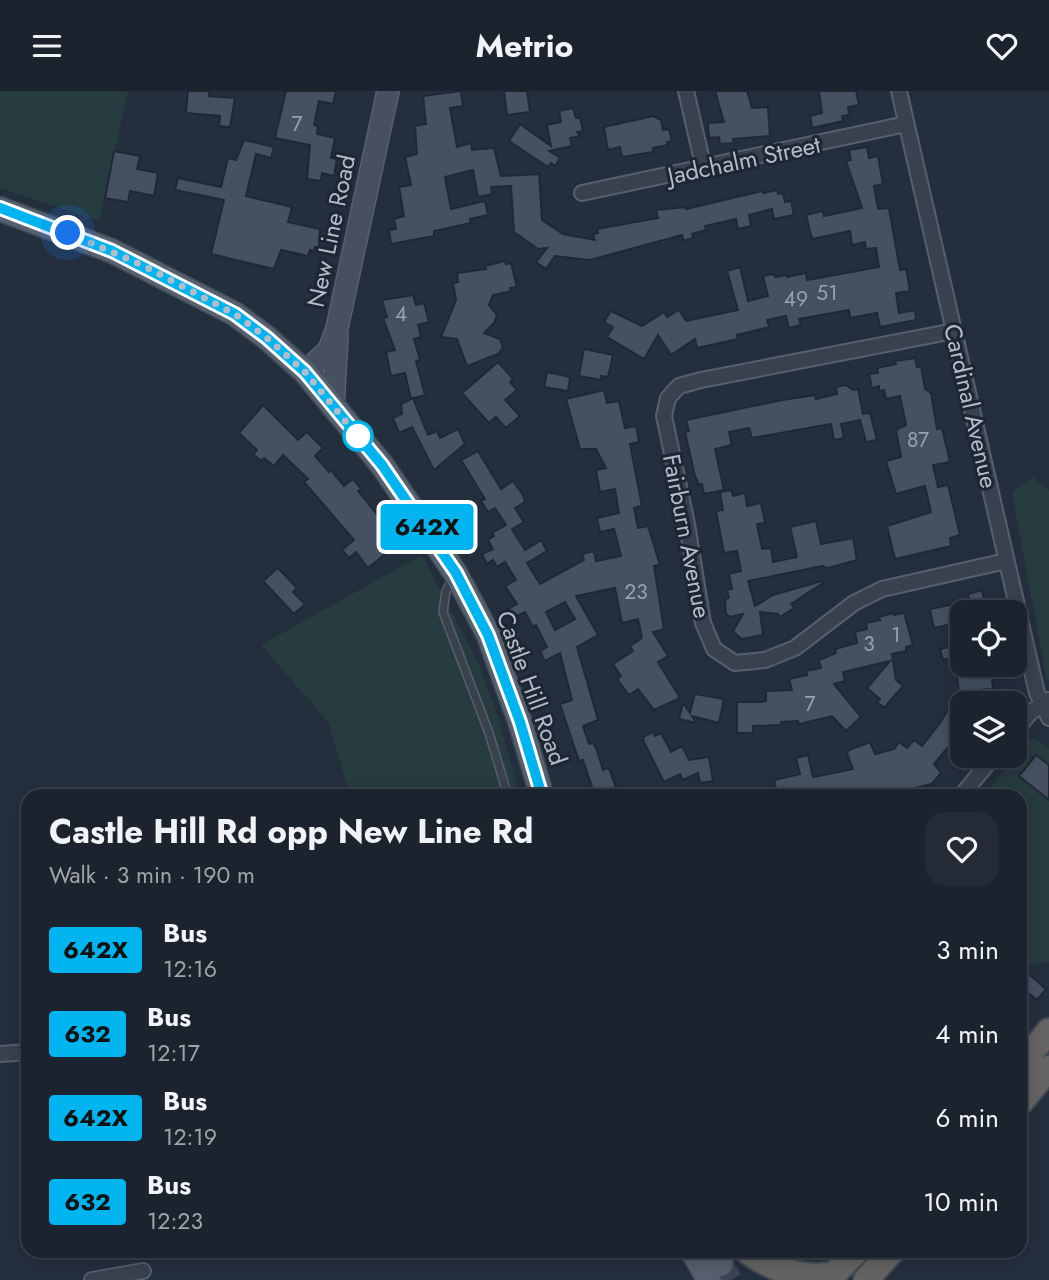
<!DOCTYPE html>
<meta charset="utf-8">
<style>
body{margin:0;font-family:Jost,sans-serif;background:#242b36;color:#f1f3f6;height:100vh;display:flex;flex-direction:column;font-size:26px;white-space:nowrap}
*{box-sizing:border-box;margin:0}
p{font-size:23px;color:#a0a4aa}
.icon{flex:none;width:38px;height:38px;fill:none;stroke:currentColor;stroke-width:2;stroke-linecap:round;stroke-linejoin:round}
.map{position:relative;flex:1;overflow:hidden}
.drawer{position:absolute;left:21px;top:698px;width:1006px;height:469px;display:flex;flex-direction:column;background:#1b232e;border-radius:21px;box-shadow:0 4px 18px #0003,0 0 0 2px #39404a}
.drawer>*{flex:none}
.badge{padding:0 14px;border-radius:5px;font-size:24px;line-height:46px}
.controls{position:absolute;left:950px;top:509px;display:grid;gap:14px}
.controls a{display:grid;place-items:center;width:77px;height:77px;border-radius:14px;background:#1b232e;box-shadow:0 4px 18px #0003,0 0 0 2px #39404a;font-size:35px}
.you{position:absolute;width:35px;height:35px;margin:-18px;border:5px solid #fff;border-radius:50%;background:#1a73e8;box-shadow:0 0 0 10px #1a73e833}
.map>.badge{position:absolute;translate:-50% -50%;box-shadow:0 0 0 4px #fff}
.round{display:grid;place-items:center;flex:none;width:74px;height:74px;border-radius:21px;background:#242b36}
.headline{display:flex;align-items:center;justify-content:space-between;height:119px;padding:0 28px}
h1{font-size:33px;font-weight:700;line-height:52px}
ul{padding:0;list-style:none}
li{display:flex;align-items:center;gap:21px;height:84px;padding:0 28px}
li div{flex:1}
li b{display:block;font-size:26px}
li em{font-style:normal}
li .badge{min-width:77px;font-weight:700;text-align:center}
header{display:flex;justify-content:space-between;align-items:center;height:91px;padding:0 28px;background:#1b232e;font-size:32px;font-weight:700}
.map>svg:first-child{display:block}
.green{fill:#263c3f}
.building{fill:#455162;stroke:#1f2835;stroke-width:2;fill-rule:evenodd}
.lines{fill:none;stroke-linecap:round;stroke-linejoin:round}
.primary-tunnel{stroke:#3a4453;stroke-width:23;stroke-dasharray:23 11;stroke-linecap:butt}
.service-casing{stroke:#565f6c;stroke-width:10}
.minor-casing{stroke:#565f6c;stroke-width:18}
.secondary-casing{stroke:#565f6c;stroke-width:24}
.primary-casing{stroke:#414a57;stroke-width:26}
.trunk-casing{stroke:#434c59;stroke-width:28}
.service{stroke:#38414e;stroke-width:7}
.minor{stroke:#38414e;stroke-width:14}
.secondary{stroke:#465061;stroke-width:21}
.primary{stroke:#56606e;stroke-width:23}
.trunk{stroke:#656462;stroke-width:24}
.line-casing{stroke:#fff;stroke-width:16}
.line{stroke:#00b5ef;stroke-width:10}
.walk{stroke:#b4bcc9;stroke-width:7;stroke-dasharray:0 12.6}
.stop-dot{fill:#fff;stroke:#00b5ef;stroke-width:3.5}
.labels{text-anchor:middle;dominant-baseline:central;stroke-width:6;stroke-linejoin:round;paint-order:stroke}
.number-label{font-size:21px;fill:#98a1af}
.street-label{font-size:24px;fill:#b4bcc9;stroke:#1d2633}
</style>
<header><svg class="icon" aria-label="menu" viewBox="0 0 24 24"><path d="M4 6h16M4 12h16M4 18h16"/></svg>Metrio<svg class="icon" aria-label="heart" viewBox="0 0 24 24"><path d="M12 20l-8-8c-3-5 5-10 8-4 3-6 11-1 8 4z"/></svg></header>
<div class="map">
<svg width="1049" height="1189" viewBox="0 0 1049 1189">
<rect width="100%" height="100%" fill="#242f3e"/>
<path class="green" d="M0,0H128L99,130L0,97Z
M1033,386L1049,400V588L1047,591L1012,401Z
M422,464L479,573L498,626L520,705H350L328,631L261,554Z
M1034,646L1049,658V871L1020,876V705H983Z"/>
<path class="building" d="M188,0H209V5L235,7L230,36L219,35L220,25L186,22Z
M286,0H336L333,13L319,10L314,34L318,35L317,43L335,47L331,67L337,68L334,85L322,82L321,90L307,88L310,54L275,47Z
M461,0L463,15L450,17L457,56L471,52L472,59L494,57L501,85L539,83L542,129L563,143L595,149L593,143L598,142L597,138L658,127L656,119L685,116L686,118L762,100L763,102L777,99L778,103L783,102L785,111L791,110L794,124L774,128L772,118L749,124L751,135L738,138L736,128L705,135L706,139L692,143L693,147L684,150L682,144L590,169L555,165L546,178L536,171L547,157L538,158L514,141L511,95L491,96L492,103L478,106L473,79L445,86L451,118L485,110L488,124L470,128L471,132L434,140V145L391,153L389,139L396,138L394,128L404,125L399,96L411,94L405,66L417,63L415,35L426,33L423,5Z
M504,0H527L530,21L507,24Z
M715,0H747L752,17L768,16L770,45L733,48L734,52L720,53L719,46L709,47L708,32L724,31Z
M819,0H856L859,14L848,16L849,24L842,25L843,30L812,37L810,25L822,22Z
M573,17L576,27L580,26L583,40L577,41L580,45L570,47L572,55L549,60L560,67L555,75L551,72L548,76L509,50L520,33L551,55L547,34L561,31L559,20Z
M653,25L661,29L663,39L669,38L672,50L667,51L668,54L653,57V61L622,66L620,56L608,59L604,36Z
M244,49L274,56L271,67L256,63L246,105L292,116L288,131L320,138L319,157L315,156L314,160L310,159L308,165L281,159L274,178L211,163L224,109L175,99L178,87L221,96L228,67L236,69Z
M867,56L869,67L878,65L883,93L874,95L878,118L889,117L900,179L906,178L907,182L910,200L896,202L899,222L915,219L916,229L880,236L877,222L850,227L849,219L799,228L801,234L789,237L786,225L767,229L769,236L737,244L738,248L697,257L695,248L671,264L658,244L644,268L607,246L613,236L604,231L611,220L642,235L664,221L667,226L679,219L686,230L738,219L727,180L740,176L748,210L768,205L763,185L774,183L775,186L786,184L787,186L806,182L807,189L879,176L876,157L866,158L865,151L852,154L850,140L812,148L806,124L823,120L824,125L862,117L846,70L851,69L849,59Z
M114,60L140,65L137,78L158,82L154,105L130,100L128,111L105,107Z
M505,170L506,173L511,172L517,196L510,197L511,200L493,204L489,214L497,224L494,232L484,242L500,248L503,257L498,263L467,275L457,248L441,246L456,209L453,192L458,191L457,182L486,178L485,175Z
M413,204L416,214L424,212L429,231L418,234L421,246L414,248L420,269L416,270L425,304L411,308L405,282L391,285L386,261L395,259L383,227L387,226L382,209Z
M584,258L613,264L608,286L601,285L602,289L579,285Z
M915,267L917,276L921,275L925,298L931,302L937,338L942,337L947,358L950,371L933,374L938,396L948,394L960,444L950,447L951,455L895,468L887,435L931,421L925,395L896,403L886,370L901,366L896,339L906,334L900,305L886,308L884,299L879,300V295L872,297L869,283L878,282L877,277L896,273L895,270Z
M498,271L513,288L510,291L517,299L505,309L520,325L506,337L496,326L489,332L462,302Z
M547,281L570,286L568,300L544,296Z
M846,294L853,299L858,298L863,323L870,322L877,349L866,351L860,329L841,333L844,347L834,349L831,333L752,347L749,337L729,341L732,354L715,358L724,399L704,403L702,393L699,394L695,385L685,341L689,340L686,329L782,309L815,304L816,308L837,303L836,296Z
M604,299L607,312L619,310L625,337L636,335L639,351L630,353L642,415L634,417L638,437L648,435L660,474L654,475L664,538L653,541L668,565L658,571L680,607L654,619L638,598L629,604L617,588L621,585L613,573L633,560L630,555L642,547L638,528L622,532L615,497L576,505L598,544L577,556L598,629L583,635L589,653L593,652L596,657L603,679L609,677L618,703L571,705V703L592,696L583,669L579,670L560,613L572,609L560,562L545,570L540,560L547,556L536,534L533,536L525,521L511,528L506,519L517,513L505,495L516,489L505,471L497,476L493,469L487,473L482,463L493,458L488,449L494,445L492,442L506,434L495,417L488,421L481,410L485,408L461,369L478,360L501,398L513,390L523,404L525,411L515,417L524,431L512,438L525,459L541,449L547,460L527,472L540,493L584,469L582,463L594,460L596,470L621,465L614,438L600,441L597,427L619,422L615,398L600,401L596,379L606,377L596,358H580L566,308ZM565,511L575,528L555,539L546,521Z
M413,307L428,344L437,340L440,347L458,338L465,353L434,379L412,336L399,342L393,327L402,323L401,313Z
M263,314L298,349L307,341L323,357L315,365L329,381L331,379L344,395L353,388L361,398L358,400L381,428L384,425L394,437L380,448L390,459L368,477L356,461L349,467L342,459L354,449L304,391L308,388L283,364L274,375L264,367L261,370L253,363L257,359L239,342Z
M731,399L733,405L745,402L747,415L761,412L765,432L757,433L762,458L771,457L773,471L797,466L790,436L816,430L821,453L853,447L857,469L828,477L822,475L748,490L755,515L773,504L822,490L823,492L791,513L794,517L780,526L778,523L760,521L763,544L741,548L733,540L743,523L730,526L726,523L725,508L729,507L727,499L732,498L729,483L741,480L737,460L724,462L716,420L723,419L720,401Z
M278,477L297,497L293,501L305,513L294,523L263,490Z
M982,499L985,513L976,514L977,520L962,522V564L943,569L940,558L958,554L953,533L934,537L930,518L969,510L968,503Z
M893,522L894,524L904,522L913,554L906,556V560L892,563L896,589L903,595L884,617L877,611L880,608L867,597L890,570L843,581L845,590L834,593L861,626L846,640L832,625L799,633L798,630L781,631V634L753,635V642H737V611H762L766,610V600L792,599L789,588L807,584L806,580L821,577L819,569L836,562L835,558L857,552L855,541L867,538L866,532L880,529L879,526Z
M956,574H991L993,598L962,600V647L958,644L934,673L941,682L932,693L915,697L917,704L787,705L786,700L777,702L774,689L800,683L796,667L808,664L813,686L853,678L847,662L849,659L870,651L875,663L894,658L899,651L907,657L914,649L922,655L940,632L959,601Z
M695,603L724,608L719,632L692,625L696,632L679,628L683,612L690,622Z
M653,641L655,645L661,642L671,661L682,655L689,669L709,666L713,690L700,692L698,682L683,689L680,683L664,691L644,651L643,646Z
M1036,664L1049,674V709L1019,685Z
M1025,880L1046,898L1037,909L1027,901L1020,909V886Z"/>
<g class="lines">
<path class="primary-tunnel" d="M721,1173L731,1189"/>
<g class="service-casing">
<path id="service" d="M452,489L446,500L443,521L489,642L508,705"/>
</g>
<g class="minor-casing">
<path id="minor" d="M686,0L704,78
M899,0L1037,602L1049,627
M582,102L906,33
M954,240L701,289L679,295L668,307L664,325L687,433L703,532L714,558L735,572L765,569L795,557L854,512L882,498L1006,470
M1015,640L1030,622L1048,609
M961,705L994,665
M0,963L28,961
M92,1189L143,1180"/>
</g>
<g class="secondary-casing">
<path id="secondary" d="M305,281L329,259L337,237L388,0
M333,316L337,246"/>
</g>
<g class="primary-casing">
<path id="primary" d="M0,118L112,160L235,223L267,247L305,281L382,374L456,483L488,543L520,631L542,705
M692,1160L709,1189
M715,1160L721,1173"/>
</g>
<g class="trunk-casing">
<path id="trunk" d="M1020,975L1049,940
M1020,1012L1049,977
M747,1160C771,1178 804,1189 834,1183
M828,1189L857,1160
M866,1189L892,1160"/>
</g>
<use href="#service" class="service"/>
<use href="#minor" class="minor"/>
<use href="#secondary" class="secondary"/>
<use href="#primary" class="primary"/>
<use href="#trunk" class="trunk"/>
</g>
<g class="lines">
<g class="line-casing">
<path id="line" d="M0,117L112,160L235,223L267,247L305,281L382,374L456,482L488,544L520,631L542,705"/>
</g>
<use href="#line" class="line"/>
<path class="walk" d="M68,142L144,175L235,223L267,247L305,281L360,348L358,345"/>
</g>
<circle class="stop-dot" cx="358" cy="345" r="14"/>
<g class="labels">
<g class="number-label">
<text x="297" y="33">7</text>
<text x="827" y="202">51</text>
<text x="796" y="208">49</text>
<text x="401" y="223">4</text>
<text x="918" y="349">87</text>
<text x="636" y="501">23</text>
<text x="896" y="544">1</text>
<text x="869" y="553">3</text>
<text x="810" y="613">7</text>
</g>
<g class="street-label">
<text transform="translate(744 69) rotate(-12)">Jadchalm Street</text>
<text transform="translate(331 140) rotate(-78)">New Line Road</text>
<text transform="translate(971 315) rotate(77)">Cardinal Avenue</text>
<text transform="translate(687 445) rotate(79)">Fairburn Avenue</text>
<text transform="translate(532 597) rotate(70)">Castle Hill Road</text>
</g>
</g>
</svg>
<div class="controls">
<a><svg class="icon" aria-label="locate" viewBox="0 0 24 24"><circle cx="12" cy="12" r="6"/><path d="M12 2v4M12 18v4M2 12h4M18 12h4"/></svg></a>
<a><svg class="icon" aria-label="layers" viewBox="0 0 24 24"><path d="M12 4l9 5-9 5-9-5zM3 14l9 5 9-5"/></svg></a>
</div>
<div class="you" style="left:68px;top:142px"></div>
<b class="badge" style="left:427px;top:436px;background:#00b5ef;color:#111">642X</b>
<section class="drawer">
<div class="headline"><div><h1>Castle Hill Rd opp New Line Rd</h1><p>Walk · 3 min · 190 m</p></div><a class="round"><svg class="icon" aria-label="heart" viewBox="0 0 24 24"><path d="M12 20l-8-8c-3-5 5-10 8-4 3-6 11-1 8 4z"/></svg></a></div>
<ul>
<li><span class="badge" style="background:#00b5ef;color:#111">642X</span><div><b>Bus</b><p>12:16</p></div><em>3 min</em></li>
<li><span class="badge" style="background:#00b5ef;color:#111">632</span><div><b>Bus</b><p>12:17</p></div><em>4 min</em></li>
<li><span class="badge" style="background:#00b5ef;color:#111">642X</span><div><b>Bus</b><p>12:19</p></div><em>6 min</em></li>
<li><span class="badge" style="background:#00b5ef;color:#111">632</span><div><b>Bus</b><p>12:23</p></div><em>10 min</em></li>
</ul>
</section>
</div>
